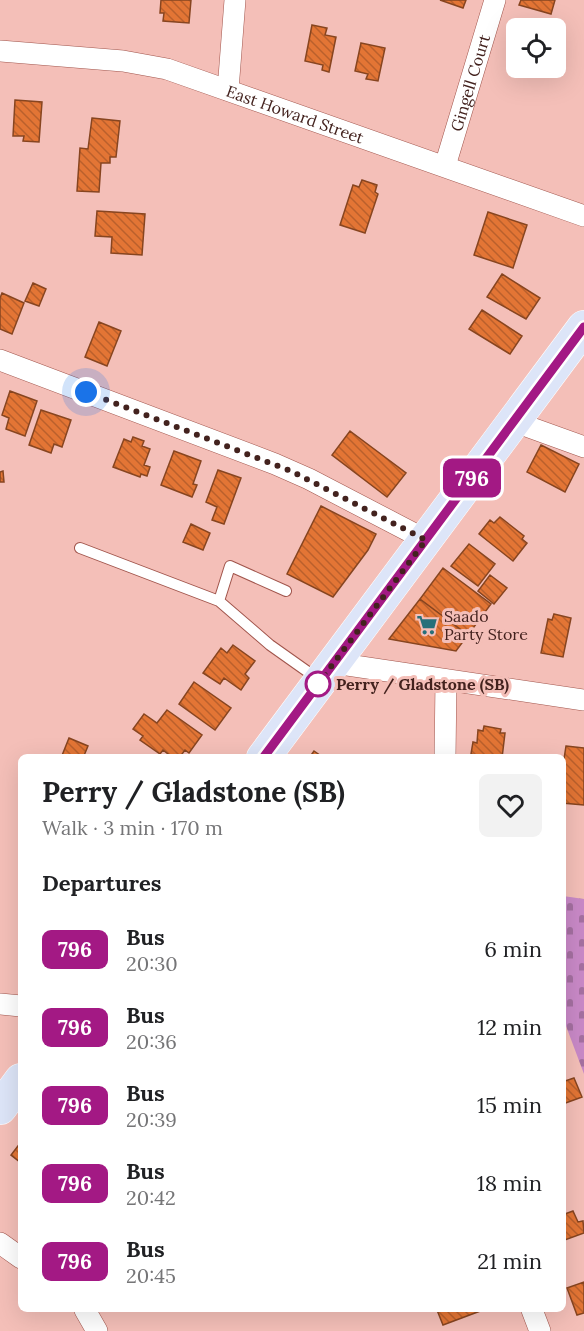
<!DOCTYPE html>
<meta charset="utf-8">
<style>
body{margin:0;font-family:Lora,serif;background:#f2f2f2;color:#202124;height:100vh;display:flex;flex-direction:column;font-size:22px;white-space:nowrap}
*{box-sizing:border-box;margin:0}
p{font-size:20px;color:#757577}
.icon{flex:none;width:33px;height:33px;fill:none;stroke:currentColor;stroke-width:2;stroke-linecap:round;stroke-linejoin:round}
.map{position:relative;flex:1;overflow:hidden}
.drawer{position:absolute;left:18px;top:754px;width:548px;height:558px;display:flex;flex-direction:column;background:#fff;border-radius:9px;box-shadow:0 6px 24px #0002}
.drawer>*{flex:none}
.badge{padding:0 12px;border-radius:9px;font-size:21px;line-height:39px}
.buttons{position:absolute;left:506px;top:18px;display:grid;gap:12px}
.buttons a{display:grid;place-items:center;width:60px;height:60px;border-radius:9px;background:#fff;box-shadow:0 6px 24px #0002;font-size:30px}
.you{position:absolute;width:30px;height:30px;margin:-15px;border:4px solid #fff;border-radius:50%;background:#1a73e8;box-shadow:0 0 0 9px #1a73e833}
.map>.badge{position:absolute;translate:-50% -50%;box-shadow:0 0 0 3px #fff}
h2{padding:0 24px;font-size:22px;line-height:54px}
.round{display:grid;place-items:center;flex:none;width:63px;height:63px;border-radius:9px;background:#f2f2f2}
.overview{display:flex;align-items:center;justify-content:space-between;height:102px;padding:0 24px}
h1{font-size:28px;font-weight:800;line-height:45px}
ul{padding:0;list-style:none}
li{display:flex;align-items:center;gap:18px;height:78px;padding:0 24px}
li div{flex:1}
li b{display:block;font-size:22px}
li em{font-style:normal}
li .badge{min-width:66px;font-weight:700;text-align:center}
.map>svg:first-child{display:block}
.cemetery{fill:url(#cemetery-stones)}
.building{fill:url(#building-back-hatch);stroke:#874520;stroke-width:1.5}
.lines{fill:none;stroke-linecap:round;stroke-linejoin:round}
.lane-casing{stroke:#a1554c;stroke-width:12}
.street-casing{stroke:#a1554c;stroke-width:22}
.primary-casing{stroke:#fff;stroke-width:34}
.lane{stroke:#fff;stroke-width:10}
.street{stroke:#fff;stroke-width:21}
.primary{stroke:#dde5f8;stroke-width:33}
.line-casing{stroke:#fff;stroke-width:14}
.line{stroke:#a31984;stroke-width:9}
.walk{stroke:#43221e;stroke-width:6;stroke-dasharray:0 10.8}
.stop-dot{fill:#fff;stroke:#a31984;stroke-width:3}
.labels{text-anchor:middle;dominant-baseline:central;stroke-width:6;stroke-linejoin:round;paint-order:stroke}
.street-label{font-size:16px;fill:#43221e;stroke:#f4bfb8}
.poi-label{font-size:16px;fill:#43221e;stroke:#f4bfb8;text-anchor:start}
.stop-label{font-size:16px;font-weight:bold;fill:#43221e;stroke:#f4bfb8;text-anchor:start}
</style>
<div class="map">
<svg width="584" height="1331" viewBox="0 0 584 1331">
<defs>
<pattern id="cemetery-stones" width="16" height="16" patternUnits="userSpaceOnUse" patternTransform="scale(1.5)"><rect width="16" height="16" fill="#c989c7"/><path d="M2 7V4a2 2 0 0 1 4 0v3zM10 15v-3a2 2 0 0 1 4 0v3z" fill="#a570a1"/></pattern>
<pattern id="building-back-hatch" width="6" height="6" patternUnits="userSpaceOnUse" patternTransform="scale(1.5)"><rect width="6" height="6" fill="#e37535"/><path d="M-1 5l2 2M0 0l6 6M5-1l2 2" fill="none" stroke="#ba602c"/></pattern>
</defs>
<rect width="100%" height="100%" fill="#f4bfb8"/>
<path class="cemetery" d="M563,896L584,899V1074L563,1018Z"/>
<path class="building" d="M161,0H191L189,23L163,21L164,13H160Z
M440,0H466L463,8Z
M521,0H555L551,14L519,5Z
M312,25L327,28L325,35L336,37L329,72L322,70L323,65L305,61Z
M361,43L385,48L378,81L366,79L368,74L355,71Z
M15,100L42,102L39,142L23,141L24,136H13Z
M92,118L120,121L116,157H110V163H101L99,192L77,191L80,148L88,149Z
M362,180L377,185L375,192L378,194L365,233L340,225L353,185L359,187Z
M97,211L145,214L142,255L111,253L112,237L95,236Z
M488,212L527,225L513,268L474,255Z
M502,274L540,298L526,319L487,297Z
M33,283L46,289L39,306L25,301Z
M2,293L24,303L12,334L0,329V298Z
M482,310L522,336L510,354L469,329Z
M99,322L121,331L107,366L85,357Z
M10,391L37,401L25,436L6,429L9,418L2,415Z
M41,410L71,420L62,447L54,444L51,453L29,445Z
M350,431L406,473L387,497L332,455Z
M133,437L144,441L142,446L150,449L144,465L150,467L147,476L141,474L140,477L113,467L124,439L131,442Z
M541,445L579,464L565,492L527,472Z
M174,451L201,461L193,484L197,485L192,497L161,485Z
M218,470L241,478L224,524L212,520L217,507L206,502Z
M3,471L4,482H0V472Z
M321,506L376,534L368,550L333,597L287,574Z
M500,517L524,536L522,539L527,543L513,561L479,534L490,520L494,523Z
M191,524L210,533L203,550L183,542Z
M469,544L495,564L478,586L451,566Z
M443,568L491,604L468,635L420,599Z
M490,575L507,588L494,604L478,591Z
M420,599L468,635L456,651L389,639Z
M554,614L571,618L563,657L541,653L548,619L552,620Z
M233,645L255,661L245,674L249,678L241,690L224,678L220,684L203,673L221,648L227,653Z
M194,682L231,708L215,730L179,704Z
M167,710L202,735L189,753L185,750L179,758H173L163,750L160,754L140,740L143,736L133,729L144,714L157,723Z
M484,726L501,729L500,733H505L502,758H475V755L471,754L473,742L477,743L478,730L483,731Z
M69,738L88,746L83,758H61Z
M566,746L584,748V805L562,803V772Z
M314,751L324,758H309Z
M574,1078L582,1097L563,1104L562,1082Z
M21,1142V1163L11,1155Z
M573,1211L578,1222L583,1221L584,1233L562,1241V1215Z
M584,1282V1313L577,1315L567,1288Z
M437,1310H483L443,1325Z"/>
<g class="lines">
<g class="lane-casing">
<path id="lane" d="M80,548L219,601L270,645L318,679
M219,601L230,566L286,591"/>
</g>
<g class="street-casing">
<g id="street">
<path id="s1" d="M0,51L123,61L167,69L584,216"/>
<path d="M228,90L235,0"/>
<path id="s2" d="M445,166L495,0"/>
<path d="M0,360L275,464L309,479L426,540"/>
<path d="M515,422L584,447"/>
<path d="M334,663L584,700"/>
<path d="M445,758L446,680"/>
<path d="M0,1004L21,1006"/>
<path d="M0,1243L21,1258"/>
<path d="M85,1310L97,1331"/>
<path d="M532,1310L540,1331"/>
</g>
</g>
<g class="primary-casing">
<path id="primary" d="M263,758L584,327
M0,1108L21,1080"/>
</g>
<use href="#lane" class="lane"/>
<use href="#street" class="street"/>
<use href="#primary" class="primary"/>
</g>
<g class="lines">
<g class="line-casing">
<path id="line" d="M263,758L584,327"/>
</g>
<use href="#line" class="line"/>
<path class="walk" d="M86,392L291,471L426,540L318,684"/>
</g>
<defs>
<g id="supermarket-bare" transform="scale(1.62)"><path d="M-6-5.5h2.5l.6 2H6L4.5 2H-2.5L-4.4-4H-6ZM-1.5 3.2a1.3 1.3 0 1 0 .1 0ZM3 3.2a1.3 1.3 0 1 0 .1 0Z" fill="#27707a" stroke="#f4bfb8" stroke-width="2.5" paint-order="stroke"/></g>
</defs>
<g fill-rule="evenodd">
<use href="#supermarket-bare" x="427" y="625"/>
</g>
<circle class="stop-dot" cx="318" cy="684" r="12"/>
<g class="labels">
<g class="street-label">
<text stroke="none"><textPath href="#s2" startOffset="87">Gingell Court</textPath></text>
<text stroke="none"><textPath href="#s1" startOffset="304">East Howard Street</textPath></text>
</g>
<g class="poi-label">
<text x="444" y="616">Saado<tspan x="444" dy="18">Party Store</tspan></text>
</g>
<g class="stop-label">
<text x="336" y="684">Perry / Gladstone (SB)</text>
</g>
</g>
</svg>
<div class="buttons">
<a><svg class="icon" aria-label="locate" viewBox="0 0 24 24"><circle cx="12" cy="12" r="6"/><path d="M12 2v4M12 18v4M2 12h4M18 12h4"/></svg></a>
</div>
<div class="you" style="left:86px;top:392px"></div>
<b class="badge" style="left:472px;top:478px;background:#a31984;color:#fff">796</b>
<section class="drawer">
<div class="overview"><div><h1>Perry / Gladstone (SB)</h1><p>Walk · 3 min · 170 m</p></div><a class="round"><svg class="icon" aria-label="heart" viewBox="0 0 24 24"><path d="M12 20l-8-8c-3-5 5-10 8-4 3-6 11-1 8 4z"/></svg></a></div>
<h2>Departures</h2>
<ul>
<li><span class="badge" style="background:#a31984;color:#fff">796</span><div><b>Bus</b><p>20:30</p></div><em>6 min</em></li>
<li><span class="badge" style="background:#a31984;color:#fff">796</span><div><b>Bus</b><p>20:36</p></div><em>12 min</em></li>
<li><span class="badge" style="background:#a31984;color:#fff">796</span><div><b>Bus</b><p>20:39</p></div><em>15 min</em></li>
<li><span class="badge" style="background:#a31984;color:#fff">796</span><div><b>Bus</b><p>20:42</p></div><em>18 min</em></li>
<li><span class="badge" style="background:#a31984;color:#fff">796</span><div><b>Bus</b><p>20:45</p></div><em>21 min</em></li>
</ul>
</section>
</div>
